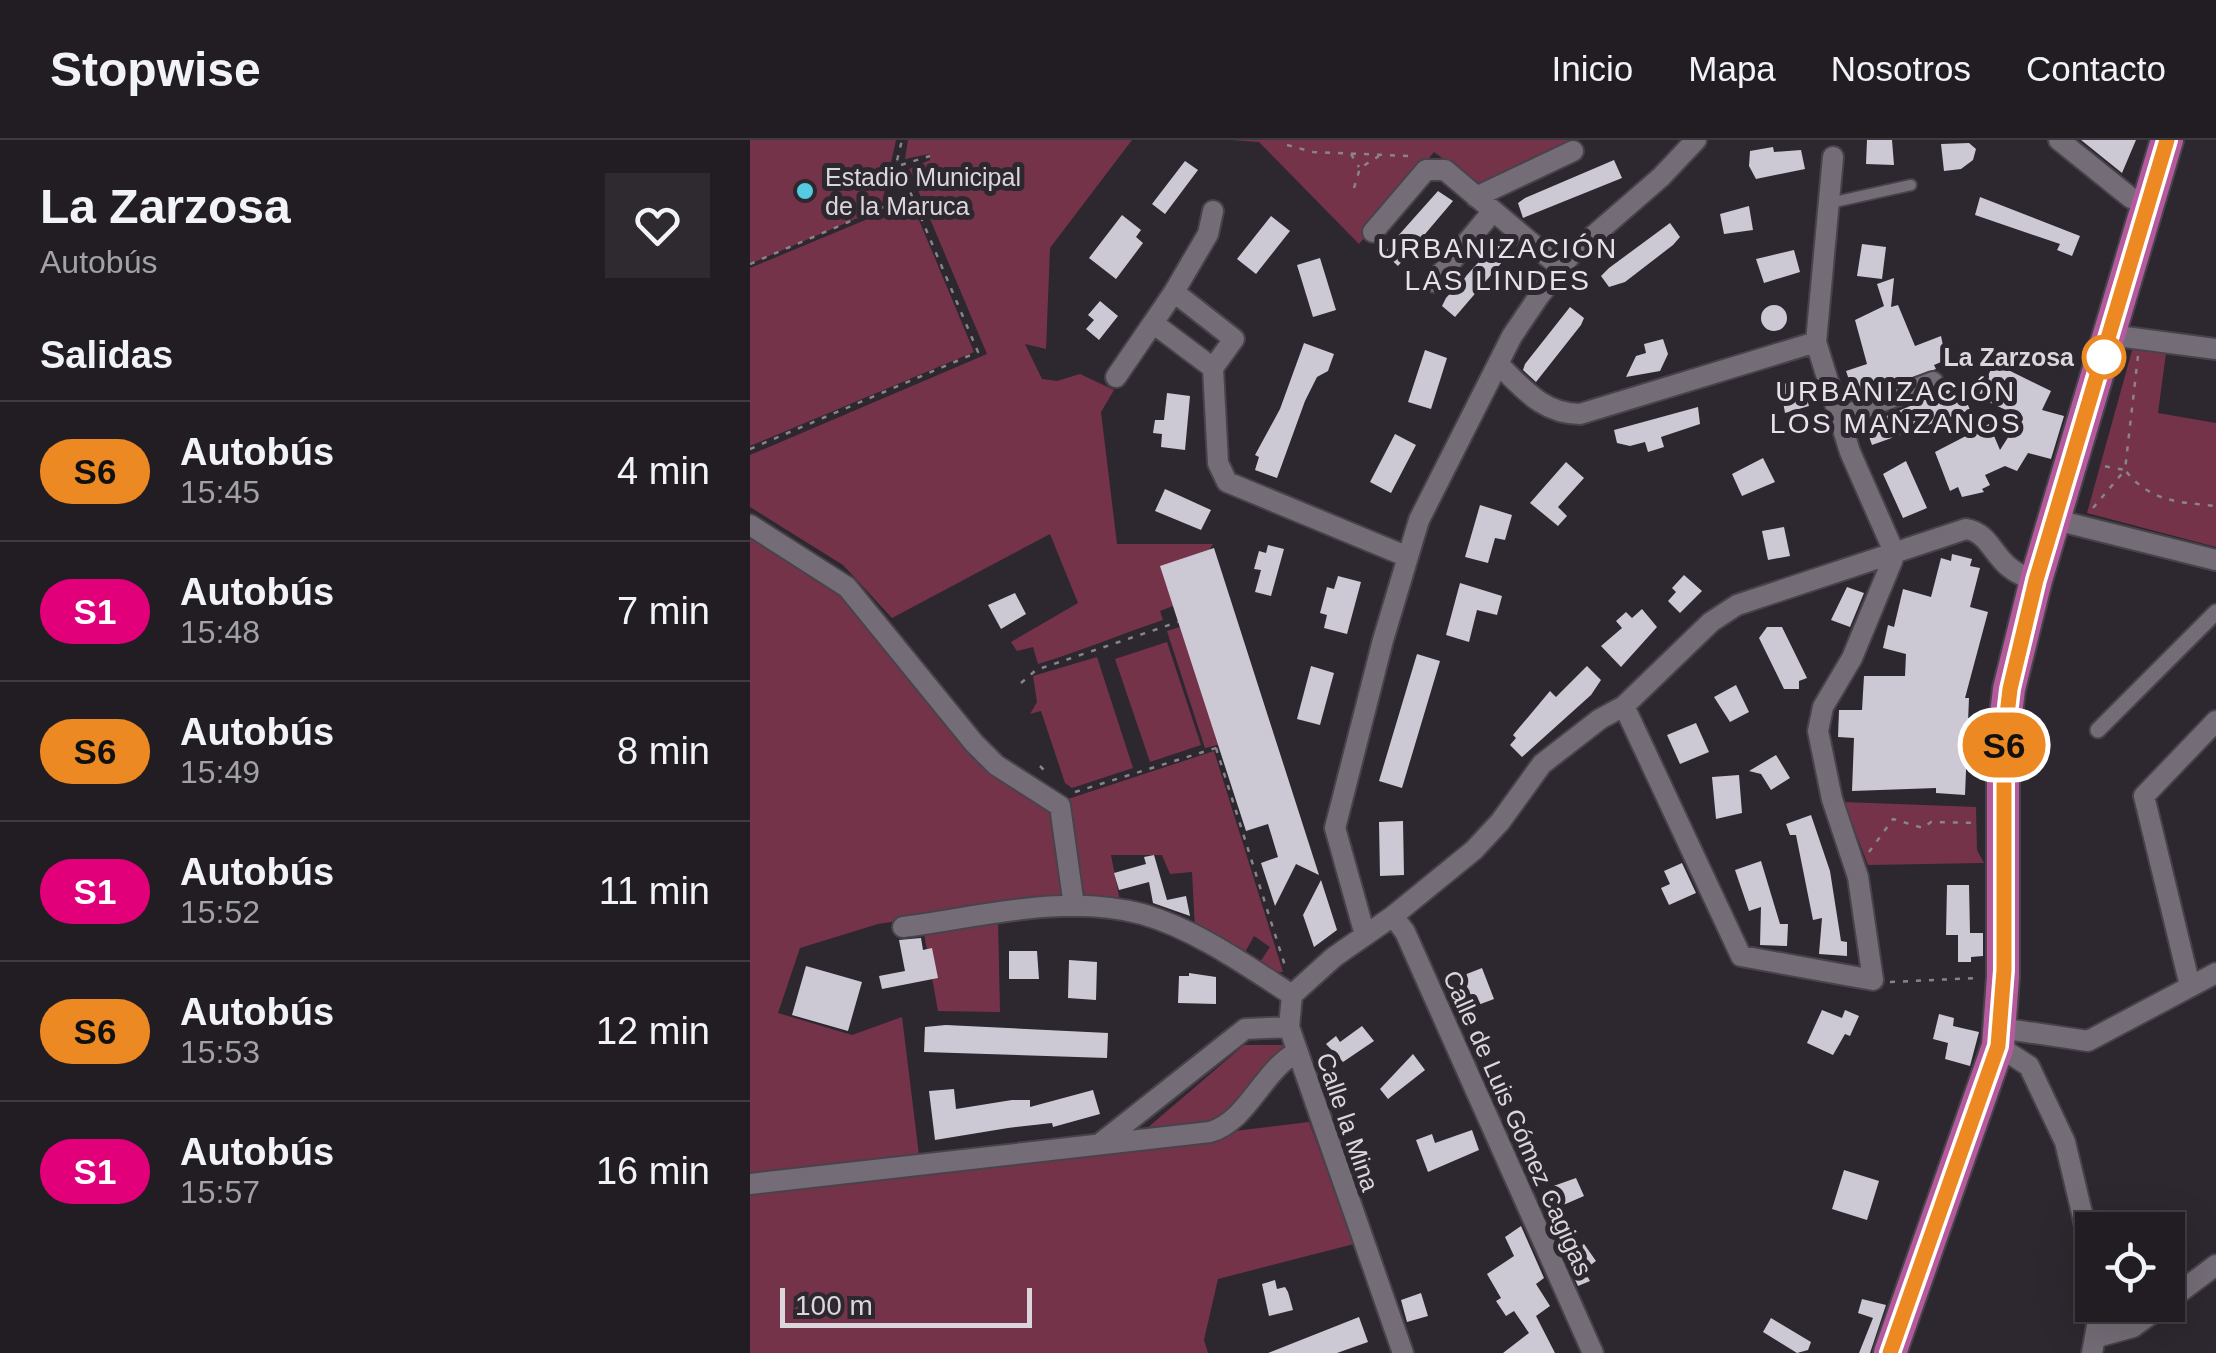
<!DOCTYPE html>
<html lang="es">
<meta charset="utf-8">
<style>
body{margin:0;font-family:Helvetica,sans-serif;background:#2e2a30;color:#f1f3f6;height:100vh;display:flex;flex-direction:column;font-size:38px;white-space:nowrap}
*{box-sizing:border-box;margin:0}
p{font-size:32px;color:#a2a2a6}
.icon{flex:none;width:55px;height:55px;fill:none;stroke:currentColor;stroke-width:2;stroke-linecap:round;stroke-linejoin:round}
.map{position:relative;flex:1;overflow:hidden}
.drawer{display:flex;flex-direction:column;background:#221d23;width:750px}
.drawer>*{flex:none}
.badge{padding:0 20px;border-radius:32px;font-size:35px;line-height:65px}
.fabs{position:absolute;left:1325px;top:1072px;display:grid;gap:20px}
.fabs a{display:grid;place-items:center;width:110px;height:110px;border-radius:0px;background:#221d23;box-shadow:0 10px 40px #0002,0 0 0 2px #3f3b41;font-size:50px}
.scale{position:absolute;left:30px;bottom:25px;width:252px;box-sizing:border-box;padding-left:10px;border:5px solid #dad6db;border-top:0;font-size:28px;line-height:35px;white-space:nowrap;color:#dad6db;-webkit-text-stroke:8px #2d272f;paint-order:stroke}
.map>.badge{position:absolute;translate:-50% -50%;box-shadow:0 0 0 5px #fff}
h2{padding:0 40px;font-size:38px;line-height:90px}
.round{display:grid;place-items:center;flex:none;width:105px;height:105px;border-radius:0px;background:#2e2a30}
.head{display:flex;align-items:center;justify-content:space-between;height:170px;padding:0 40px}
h1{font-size:48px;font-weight:700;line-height:75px}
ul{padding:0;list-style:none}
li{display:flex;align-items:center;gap:30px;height:140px;padding:0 40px;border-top:2px solid #3f3b41}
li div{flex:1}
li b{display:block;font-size:38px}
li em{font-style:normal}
li .badge{min-width:110px;font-weight:700;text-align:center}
header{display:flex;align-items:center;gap:60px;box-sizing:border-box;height:140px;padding:0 50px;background:#221d23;border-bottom:2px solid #3f3b41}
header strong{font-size:48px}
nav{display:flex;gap:55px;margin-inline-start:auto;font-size:35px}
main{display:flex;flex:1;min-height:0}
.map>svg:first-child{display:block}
.green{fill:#75334a}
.building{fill:#ccc9d5}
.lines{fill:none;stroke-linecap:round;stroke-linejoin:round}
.service-casing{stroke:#48434a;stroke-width:14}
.pedestrian-casing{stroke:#48434a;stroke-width:19}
.minor-casing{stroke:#48434a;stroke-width:24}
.trunk-casing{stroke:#48434a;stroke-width:36}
.path{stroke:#89848a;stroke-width:2.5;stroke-dasharray:5 8;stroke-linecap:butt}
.service{stroke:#746c76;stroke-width:10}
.pedestrian{stroke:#746c76;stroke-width:15}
.minor{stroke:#746c76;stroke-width:20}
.trunk{stroke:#b55a9d;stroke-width:32}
.line-casing{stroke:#fff;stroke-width:22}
.line{stroke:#ec8922;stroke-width:15}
.poi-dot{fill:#55cae0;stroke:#2d272f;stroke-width:4}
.stop-dot{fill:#fff;stroke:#ec8922;stroke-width:5}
.labels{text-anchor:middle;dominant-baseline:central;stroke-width:10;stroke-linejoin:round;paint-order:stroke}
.poi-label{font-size:25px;fill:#dad6db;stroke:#2d272f;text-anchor:start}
.stop-label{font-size:25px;font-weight:bold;fill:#dad6db;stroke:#2d272f;text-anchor:end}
.street-label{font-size:25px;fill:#dad6db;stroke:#2d272f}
.neighbourhood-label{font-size:28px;letter-spacing:2.5px;fill:#e8e0eb;stroke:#2d272f}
</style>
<header>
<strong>Stopwise</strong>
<nav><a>Inicio</a><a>Mapa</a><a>Nosotros</a><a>Contacto</a></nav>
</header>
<main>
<section class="drawer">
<div class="head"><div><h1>La Zarzosa</h1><p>Autobús</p></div><a class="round"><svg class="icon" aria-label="heart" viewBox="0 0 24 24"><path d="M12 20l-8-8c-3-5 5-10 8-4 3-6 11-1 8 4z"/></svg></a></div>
<h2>Salidas</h2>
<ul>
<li><span class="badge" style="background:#ec8922;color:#111">S6</span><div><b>Autobús</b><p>15:45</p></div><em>4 min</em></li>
<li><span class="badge" style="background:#e2007a;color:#fff">S1</span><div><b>Autobús</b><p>15:48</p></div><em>7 min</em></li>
<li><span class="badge" style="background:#ec8922;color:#111">S6</span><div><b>Autobús</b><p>15:49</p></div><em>8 min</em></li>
<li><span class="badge" style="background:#e2007a;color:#fff">S1</span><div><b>Autobús</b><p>15:52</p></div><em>11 min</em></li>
<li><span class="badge" style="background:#ec8922;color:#111">S6</span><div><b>Autobús</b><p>15:53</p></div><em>12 min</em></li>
<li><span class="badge" style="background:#e2007a;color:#fff">S1</span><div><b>Autobús</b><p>15:57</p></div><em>16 min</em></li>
</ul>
</section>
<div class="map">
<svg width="1466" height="1213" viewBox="0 0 1466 1213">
<rect width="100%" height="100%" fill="#2d272f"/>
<path class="green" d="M0,0H146L131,68L0,124Z
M158,0H382L300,108L296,209L275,204L292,239L307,241L330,234L364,250L351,272L367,404H463L423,466L410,471L413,480C370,494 332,511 288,524L283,507L267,511L261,502L328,463L300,394L142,478L93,425L0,367V315L237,214L159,29L180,20L179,14L155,19Z
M481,0H827L730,46L684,12L609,104L509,2Z
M161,61L224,212L0,306V128Z
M1383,207L1416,213L1408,273L1466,283V407L1337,373Z
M0,396L89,451L228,617L305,669L318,756L128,784L50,808L28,873L102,895L152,877L169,1015L0,1040Z
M430,487L468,605L455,608L417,491Z
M417,502L451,605L400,622L365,519Z
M347,517L383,628L322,648L315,643L291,571L280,574L287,562L283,536Z
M464,611L533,832H519L508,825L520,807L504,796L493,816L445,790L442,732L420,734L412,715H361L370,761L330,757L321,665L315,660Z
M1094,662L1226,667L1227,710L1234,723L1118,725Z
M248,778L250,872L188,871L173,788Z
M494,905H535L468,983L388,996Z
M559,982L604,1104L468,1139L454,1200L458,1213H0V1049Z"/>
<path class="building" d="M1117,0H1142L1144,25L1116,24Z
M1331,0H1386L1372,33Z
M1219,3L1226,9L1223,20L1211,29L1194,31L1191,4Z
M1023,7L1024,12L1051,10L1055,29L1006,39L999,26L1000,11Z
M864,20L872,38L773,78L768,63L775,58Z
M435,21L448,30L415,74L402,64Z
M688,51L703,61L648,126L635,114L639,106Z
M1230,57L1330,96L1322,116L1307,110L1310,104L1225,75Z
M999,66L1003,90L974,94L970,74Z
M372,75L391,90L386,97L393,103L366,139L339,118Z
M521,76L540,91L506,134L487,119Z
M920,83L930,97L923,105L875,142L859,147L851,136L859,128Z
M746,103L759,114L705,177L692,166L696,158Z
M1112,104L1136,107L1132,139L1107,136Z
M1044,110L1050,132L1014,143L1006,119Z
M570,118L586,170L563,177L547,125Z
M1144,138L1141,167L1148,165L1165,206L1191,196L1196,220L1184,225L1186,229L1105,257L1096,231L1117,224L1105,180L1134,166L1127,144Z
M350,161L368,176L349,200L336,189L344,180L338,175Z
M1011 178a13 13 0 1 1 26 0a13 13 0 1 1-26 0Z
M820,167L834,178L831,185L786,242L773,230L775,224Z
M913,199L918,214L910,231L876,237L886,216L896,213L894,204Z
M554,203L584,214L578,231L567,237L555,261L527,338L505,330L509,317L505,315L530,269Z
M675,210L697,218L681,269L658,262Z
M1244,223L1301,251L1292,270L1314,276L1301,319L1278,313L1267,331L1255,326L1235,335L1240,345L1232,349L1234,352L1212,357L1208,347L1200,351L1185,312L1239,284L1250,310L1271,277L1228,257Z
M1051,239L1059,266L1035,273L1030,245Z
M1210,245L1220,270L1122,305L1115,285Z
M417,253L440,256L435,310L411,307L412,294L403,293L405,280H414Z
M948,267L950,284L911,297L914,307L898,312L895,302L880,306L867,303L864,290Z
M645,294L666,305L641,353L620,342Z
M1013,318L1025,342L992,356L982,334Z
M1156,321L1177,368L1153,378L1133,334Z
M816,322L834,338L808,367L817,376L808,386L780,363Z
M415,349L461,370L451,390L405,371Z
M730,365L762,375L755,400L745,398L738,423L715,417Z
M1034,387L1040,416L1018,420L1012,391Z
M518,405L534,409L521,456L505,452L511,430L504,429L509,411L516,413Z
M464,408L569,735L546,724L525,766L511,723L528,717L518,684L496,691L410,426Z
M1202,414L1222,419L1220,426L1230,428L1220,467L1238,472L1215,558H1219L1215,655L1186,653V648L1102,651L1104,598L1088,597L1089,570H1112L1114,536H1155L1156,514L1133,508L1138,485L1144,487L1153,449L1181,457L1191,418L1201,421Z
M934,435L952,451L930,473L918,461L926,452L922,448Z
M588,436L611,442L597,494L574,488L577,475L570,473L577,447L584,449Z
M710,443L752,456L747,475L727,470L719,502L696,495Z
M1097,447L1114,453L1100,487L1081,480Z
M265,453L276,474L251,489L238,465Z
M892,469L907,487L871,527L851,506L872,488L866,481L876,472L882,478Z
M1017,487H1032L1057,538L1049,541V549H1034L1009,498Z
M667,514L690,521L652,648L629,641Z
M561,526L584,533L570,585L547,579Z
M837,526L851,540L841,555L772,617L760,605L766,598L763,595L800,551L806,557Z
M986,545L999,572L980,582L964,557Z
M946,583L959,612L930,624L917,595Z
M1026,615L1040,638L1021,650L1011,634L999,631Z
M989,635L992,673L966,679L962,637Z
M1061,675L1080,731L1091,801L1097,802V816L1069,814L1072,778L1063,780L1046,695H1040L1036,684Z
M653,681L654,735L630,736L629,682Z
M404,715L417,760L436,756L440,776L403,763L399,742L369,750L364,733L396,724L394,717Z
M1011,721L1030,784H1038L1037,806L1010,805L1011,767L999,771L985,730Z
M932,723L946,753L919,765L911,748L920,744L914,731Z
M571,740L587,790L564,807L553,775Z
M1197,745H1219L1220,793H1233V816L1221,817V822H1208V795H1196Z
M171,798L173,810L182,808L188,838L132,849L129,836L155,831L149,800Z
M259,811H287L289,839H259Z
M319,820L347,822L346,860L318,858Z
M56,826L112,842L98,891L42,875Z
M732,828L744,859L720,868L709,837Z
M439,833L466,837V864L428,863L429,836H439Z
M1072,870L1092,878L1095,870L1109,876L1100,896L1095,894L1083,915L1057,903Z
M1189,874L1204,878L1203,886L1229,892L1220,926L1195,919L1198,903L1183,899Z
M196,885L358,893L357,918L174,912L175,887Z
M612,886L624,901L593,922L576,904L586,896L590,902Z
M663,914L675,930L638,959L630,949Z
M204,949L206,969L262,960H280V967L343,950L350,974L303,987L302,983L258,988L185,1000L179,951Z
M722,990L729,1010L678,1032L666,1000L682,994L685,1003Z
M1094,1030L1129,1041L1117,1080L1082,1069Z
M826,1038L834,1056L804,1069L795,1049Z
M771,1086L794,1138L786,1144L800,1166L786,1176L805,1213H753L779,1193L764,1171L756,1176L746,1161L751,1158L737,1134L764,1116L755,1097Z
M834,1104L846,1121L834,1130L840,1141L828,1146L815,1118Z
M525,1140L527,1149L535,1147L538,1152L543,1170L519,1176L512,1144Z
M671,1153L678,1176L657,1182L651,1160Z
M1112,1159L1136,1165L1120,1213H1109L1123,1178L1108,1173Z
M609,1177L618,1202L587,1213H518Z
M1021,1178L1061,1202L1058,1210L1047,1213L1013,1192Z"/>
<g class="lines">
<g class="service-casing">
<path id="service" d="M1080,63L1161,45"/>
</g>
<g class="pedestrian-casing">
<path id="pedestrian" d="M1348,590L1466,472"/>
</g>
<g class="minor-casing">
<path id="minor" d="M1309,0L1381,58
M726,57L823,11
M623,92L676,30H695L810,127
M684,142L743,71
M424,152L458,94L463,71
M1360,195L1466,209
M749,225C774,249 793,274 830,274L1066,202
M463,228L403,183L424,152L484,199L463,228L468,323L477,342L658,417
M366,237L403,183
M1088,278L1183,242
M1306,380L1466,420
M0,385L97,447L224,603L246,625L310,666L324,766
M874,566L991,816L1123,840L1108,737L1082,659L1068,591L1073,567L1102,518L1145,414L1100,312L1066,202L1083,17
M643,776L655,792L843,1213
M153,787C230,777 315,753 392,774C445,789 496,825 542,855
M615,795L585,688L633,500L669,380L762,196L789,156L820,116L911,37L946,0
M1440,846L1394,656L1466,581
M1250,888L1338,901L1466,833
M1248,906L1279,926L1315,1002L1342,1115
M352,1002L495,889L539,887
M0,1044L460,992C498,981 512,931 547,912
M1418,1161L1466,1125
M1347,1197L1383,1187L1413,1165
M653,1213L539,887L542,855L584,817L643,776L724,710L750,682L792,624L850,579L874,566L961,482L987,465L1216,389C1246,394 1242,430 1286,440
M1342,1213L1351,1165"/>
</g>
<g class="trunk-casing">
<path id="trunk" d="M1140,1213L1248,906L1253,837V600L1259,549L1286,440L1417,0"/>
</g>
<path class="path" d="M537,5L563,12L660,16
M601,14L609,27
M151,25L180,16
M604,48L610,28L629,16
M137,65L163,56
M0,124L136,66L152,0
M1388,216L1375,330C1400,362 1428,362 1466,366
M0,309L228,212L147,21
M1343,368L1375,330L1348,325
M271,543L286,530L428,482
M466,608L536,829
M290,626L299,635
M325,652L469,607
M1119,712L1143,679L1173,688L1181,682L1227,683
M1140,842L1227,838"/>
<use href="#service" class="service"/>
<use href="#pedestrian" class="pedestrian"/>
<use href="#minor" class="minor"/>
<use href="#trunk" class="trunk"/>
</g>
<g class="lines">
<g class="line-casing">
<path id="line" d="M1140,1213L1248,906L1254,830V600L1260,549L1286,440L1417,0"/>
</g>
<use href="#line" class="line"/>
</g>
<circle class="poi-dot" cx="55" cy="51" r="10"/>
<circle class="stop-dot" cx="1354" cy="217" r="20"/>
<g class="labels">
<g class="poi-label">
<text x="75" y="37">Estadio Municipal<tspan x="75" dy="29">de la Maruca</tspan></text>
</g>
<g class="stop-label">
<text x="1324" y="217">La Zarzosa</text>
</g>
<g class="street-label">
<text transform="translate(598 982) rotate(71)">Calle la Mina</text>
<text transform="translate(768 983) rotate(66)">Calle de Luis Gómez Cagigas</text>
</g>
<g class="neighbourhood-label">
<text x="748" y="108">URBANIZACIÓN<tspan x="748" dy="32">LAS LINDES</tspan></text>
<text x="1146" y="251">URBANIZACIÓN<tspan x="1146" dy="32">LOS MANZANOS</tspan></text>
</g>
</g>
</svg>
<div class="fabs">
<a><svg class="icon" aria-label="locate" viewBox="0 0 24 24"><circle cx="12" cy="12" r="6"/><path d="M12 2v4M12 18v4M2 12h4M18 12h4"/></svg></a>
</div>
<div class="scale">100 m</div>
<b class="badge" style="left:1254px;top:605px;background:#ec8922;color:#111">S6</b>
</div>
</main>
